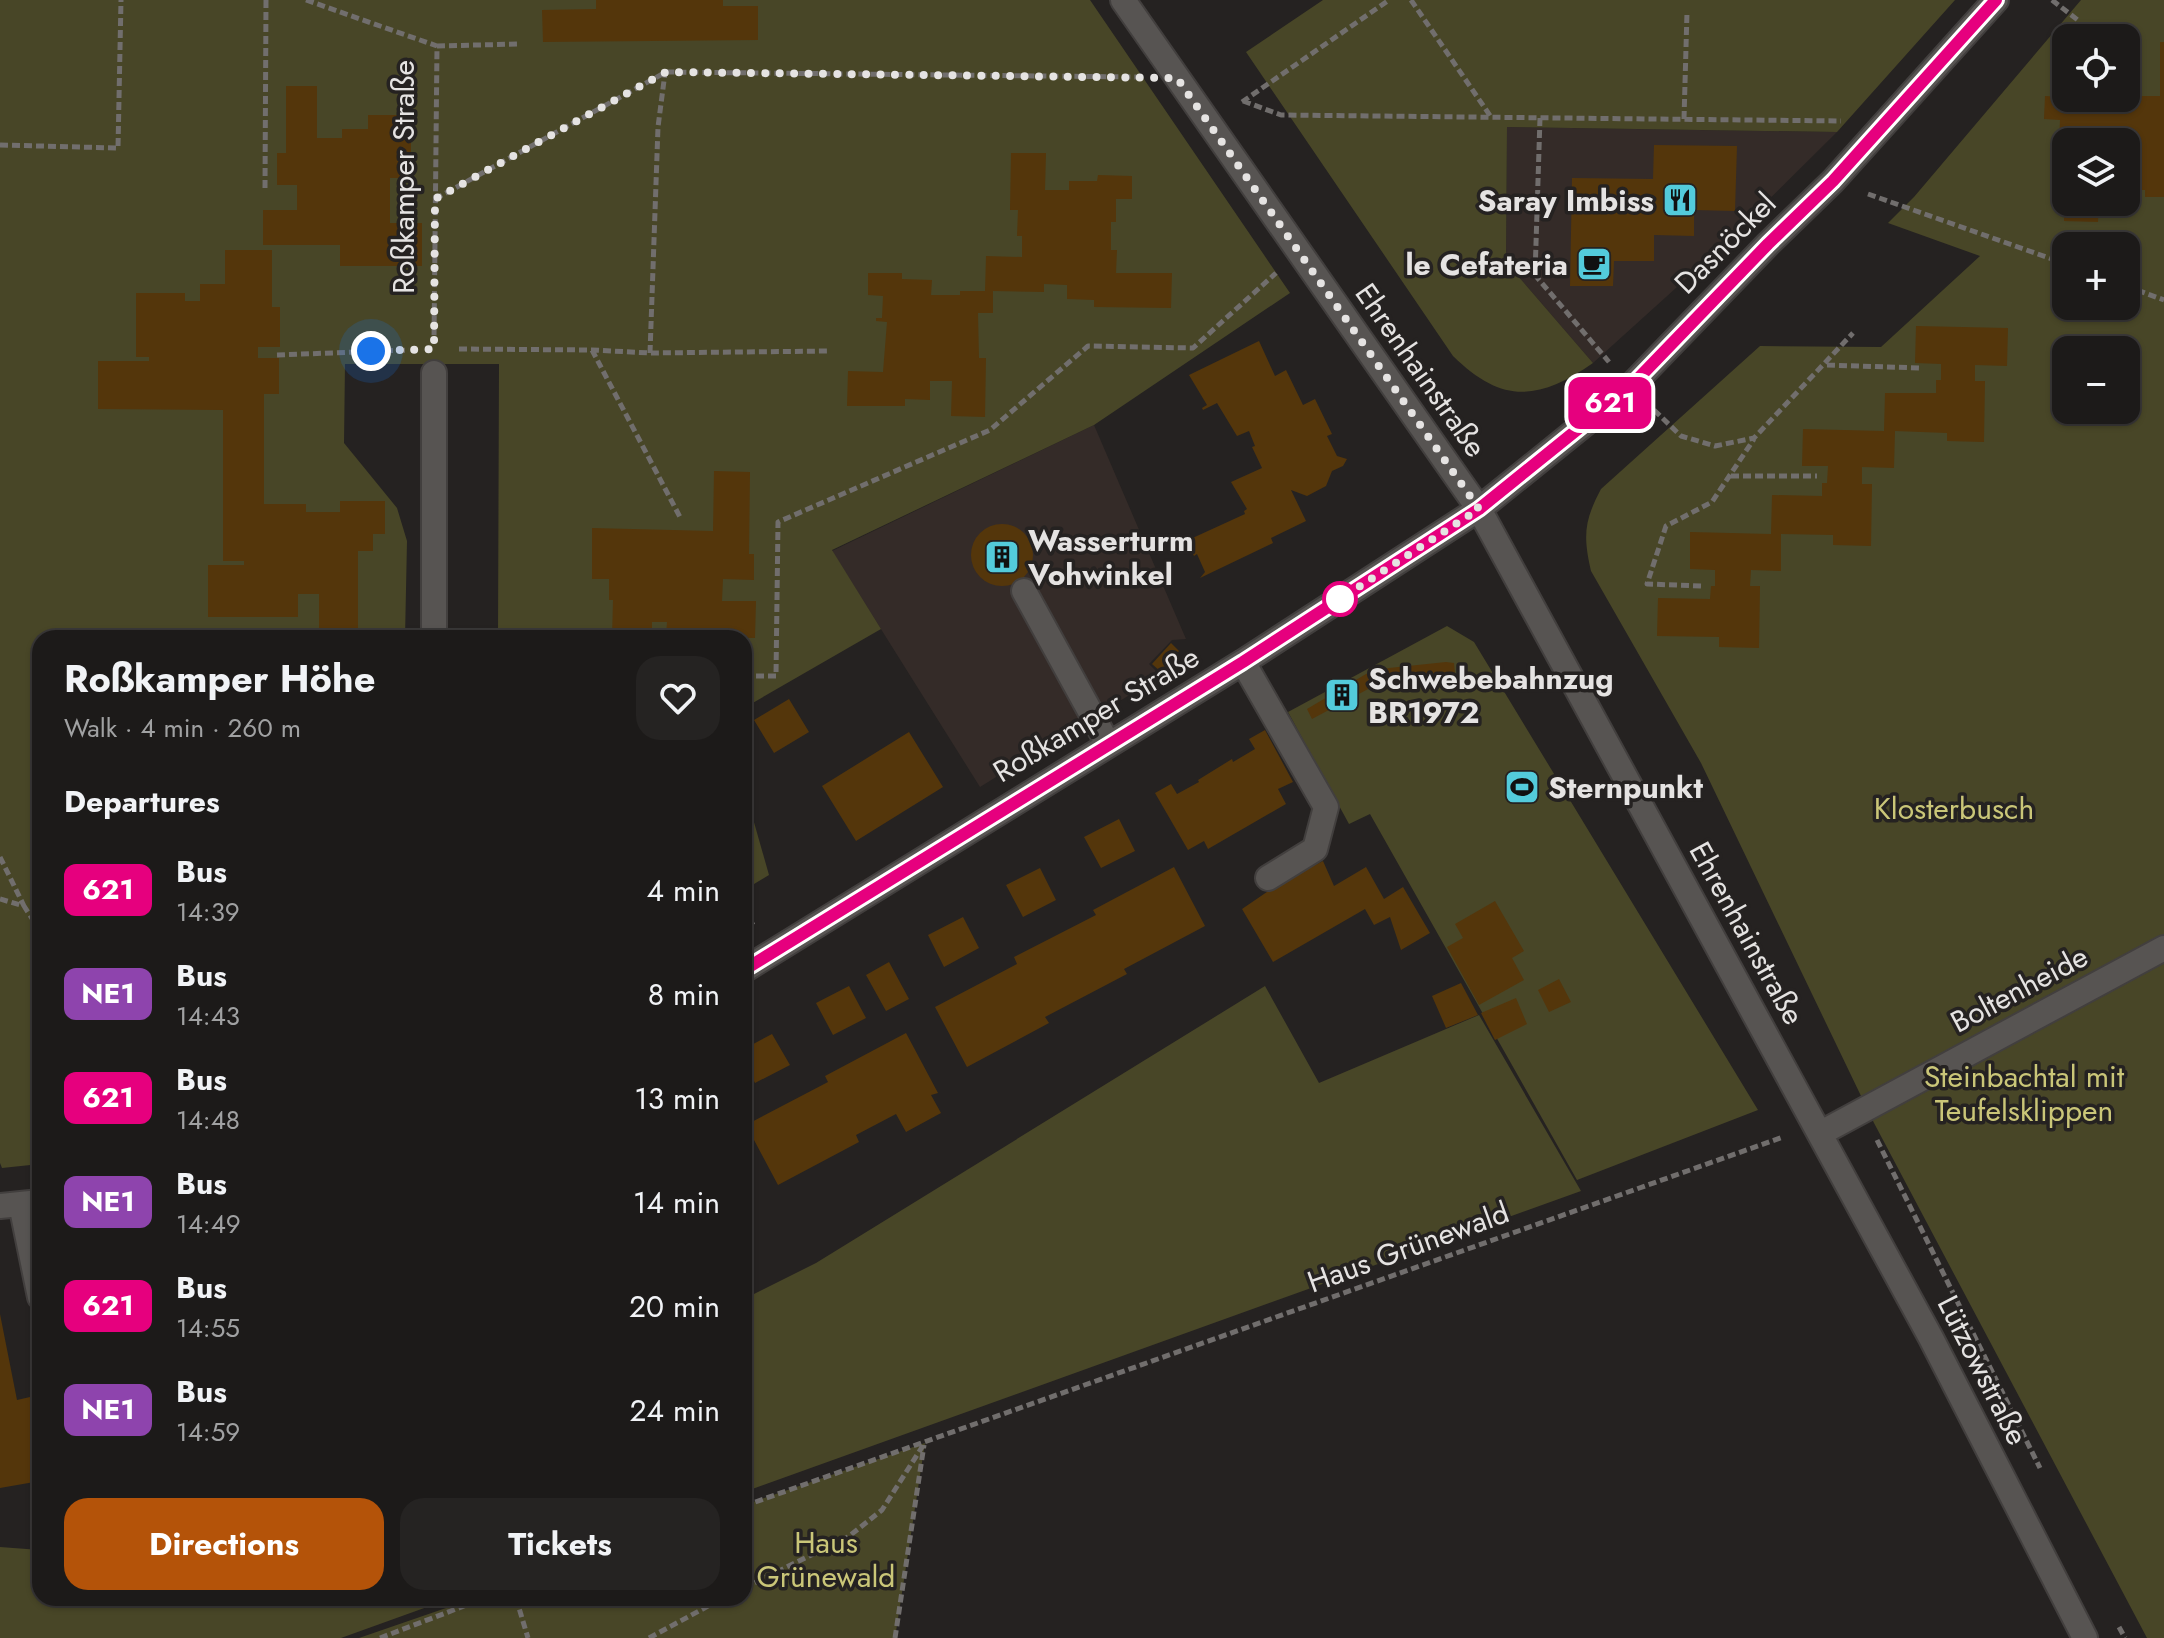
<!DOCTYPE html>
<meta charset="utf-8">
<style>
body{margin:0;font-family:Jost,sans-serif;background:#252322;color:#f1f3f6;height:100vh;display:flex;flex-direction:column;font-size:30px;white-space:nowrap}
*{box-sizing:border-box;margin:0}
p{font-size:26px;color:#a0a1a2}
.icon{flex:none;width:44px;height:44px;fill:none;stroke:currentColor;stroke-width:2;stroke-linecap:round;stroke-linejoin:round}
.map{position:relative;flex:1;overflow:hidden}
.drawer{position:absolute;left:32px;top:630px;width:720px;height:976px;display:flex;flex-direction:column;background:#1c1a19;border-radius:24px;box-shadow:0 2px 6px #0004,0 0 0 2px #3a3838}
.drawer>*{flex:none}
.badge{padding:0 16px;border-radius:12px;font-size:28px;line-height:52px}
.fabs{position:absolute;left:2052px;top:24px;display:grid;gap:16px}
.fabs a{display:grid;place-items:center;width:88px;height:88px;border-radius:16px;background:#1c1a19;box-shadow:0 2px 6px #0004,0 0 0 2px #3a3838;font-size:40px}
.you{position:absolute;width:40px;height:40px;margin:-20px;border:6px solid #fff;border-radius:50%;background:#1a73e8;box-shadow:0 0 0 12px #1a73e833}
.map>.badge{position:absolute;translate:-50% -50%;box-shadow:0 0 0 4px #fff}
h2{padding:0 32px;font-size:30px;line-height:72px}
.round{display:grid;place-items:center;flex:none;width:84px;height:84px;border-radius:24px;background:#252322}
.overview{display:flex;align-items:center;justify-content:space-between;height:136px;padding:0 32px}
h1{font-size:38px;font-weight:700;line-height:60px}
.cta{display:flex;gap:16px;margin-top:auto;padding:16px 32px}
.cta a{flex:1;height:92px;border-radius:24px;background:#b45309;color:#fff;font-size:32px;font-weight:700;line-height:92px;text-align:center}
.cta a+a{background:#252322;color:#f1f3f6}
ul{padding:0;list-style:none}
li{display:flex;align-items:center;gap:24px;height:104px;padding:0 32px}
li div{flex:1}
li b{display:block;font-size:30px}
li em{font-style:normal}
li .badge{min-width:88px;font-weight:700;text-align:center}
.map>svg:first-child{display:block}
.built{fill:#342b28}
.green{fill:#484627;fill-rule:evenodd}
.building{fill:#54360b}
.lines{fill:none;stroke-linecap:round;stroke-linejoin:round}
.minor-casing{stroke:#423f3e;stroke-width:28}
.path{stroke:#716e6d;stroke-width:5;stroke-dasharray:8 4;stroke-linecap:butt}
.minor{stroke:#575452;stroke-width:24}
.line-casing{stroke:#fff;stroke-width:18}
.line{stroke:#e6007e;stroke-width:12}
.walk{stroke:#e5e3e2;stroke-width:8;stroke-dasharray:0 14.4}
.stop-dot{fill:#fff;stroke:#e6007e;stroke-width:4}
.labels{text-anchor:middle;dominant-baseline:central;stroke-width:7;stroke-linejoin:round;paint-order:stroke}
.street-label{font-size:30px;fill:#e5e3e2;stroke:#252221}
.poi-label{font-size:30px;font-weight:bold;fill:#e5e3e2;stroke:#252221;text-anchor:start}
.park-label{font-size:30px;fill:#cac678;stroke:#252221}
</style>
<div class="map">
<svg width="2164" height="1638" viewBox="0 0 2164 1638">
<rect width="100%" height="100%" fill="#252221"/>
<path class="built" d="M1507,127L1837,132L1718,250L1593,363L1506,262Z
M1094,425L1186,639L1172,640L1149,664L1156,671L1136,691L980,787L832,551Z"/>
<path class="green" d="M0,0H1090L1290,293L1094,425L832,550L881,629L744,708V638H498L499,364H345L344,443L397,508L407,541L405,638H40V1164L2,1168L0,1163Z
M1323,0H1955L1837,132L1507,127L1506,262L1593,363C1538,401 1502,404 1453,356L1246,52Z
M2081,0H2164V1638H2147L1874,1123L1701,763L1591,571C1583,536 1584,521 1601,489L1760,346L1881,347L1980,256L1888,223L1914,197ZM2066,38H2126V98H2066ZM2066,142H2126V202H2066ZM2066,246H2126V306H2066ZM2066,350H2126V410H2066Z
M1447,626L1474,642L1758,1110L1577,1180L1370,814L1349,824L1288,712Z
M744,787L769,875L744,890Z
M1265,986L1319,1083L1479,1015L1581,1191L744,1492V1299L816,1263Z
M925,1443L895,1638H359L475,1598H744V1505Z
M0,1547L40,1550V1598H452L341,1638H0Z"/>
<path class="building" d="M596,0H723V6H758V40L543,42L542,10L596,9Z
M2160,42H2164V197H2145V190H2126V142L2059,143L2060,120L2044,119L2045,96L2078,98L2077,103L2106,104V100H2134L2135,96H2160Z
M286,86H317V138H342V129H368V115H411V178H390V223H422V266H340V245H263V210H297V185H277V153H286Z
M1654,145L1737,146L1735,211L1694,210V236L1654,235V261H1614L1613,286H1570L1572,178L1653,179Z
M1011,153H1046L1045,190H1069V181H1097L1098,175L1132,176V199H1116V222H1111V250H1117L1116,273H1172L1171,308L1094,307V300L1067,299V285L1044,284V292L993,291V313H978L979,358H986L985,417L951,416L952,381H930V400L905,399V406H847L848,371L883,372L887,322L876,321V318H882L883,296L868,295V273H902V279L932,280L931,295H960V291H985L986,256L1022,257V236H1017L1018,210H1010Z
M2064,202H2099L2098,222L2064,221Z
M225,250H272V307H280V347H258V358H279V394H264V504H306V512H340V501H385V534H373V551H358V634H319V594H298V617H208V565H244V561H223V410L98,409V361H149V357H136V293H185V301H200V284H225Z
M1916,326L2008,328L2007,366L1975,365V381H1985L1984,442L1947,441V433L1895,431L1894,468L1862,467V484H1872L1871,546L1833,545V535L1781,534V571L1751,570L1750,586H1760L1759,648L1719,647V637L1657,636L1658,598L1710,599L1711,586H1715V570L1690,569V532L1771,534L1772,495L1822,496V483H1827L1828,466H1802L1803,429L1884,431L1885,393H1936V380H1941V364L1915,363Z
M1259,341L1275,376L1286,370L1303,405L1315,399L1332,434L1327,436L1337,456L1347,459L1343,466L1332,471L1326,486L1307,496L1291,490L1306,521L1271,538L1273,543L1200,578L1205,572L1197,554L1194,556L1186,541L1245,514L1244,511L1247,509L1231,482L1262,468L1252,447L1255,446L1249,431L1237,436L1217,403L1203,410L1202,408L1207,405L1189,375Z
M714,471L750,472L749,554H754V580L723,579L722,601H756L755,638L666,636L667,622H652V638H612L613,600H609V579H592V528L713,531Z
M971 555a31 31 0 1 1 62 0a31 31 0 1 1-62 0Z
M1171,643L1179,651L1161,672L1152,664Z
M1446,662L1454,663L1455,674L1391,682L1370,688L1312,719L1307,709L1366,674L1389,668Z
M789,699L809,732L774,753L754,720Z
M1265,730L1293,782L1278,789L1286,804L1208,849L1204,841L1188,850L1155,793L1171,784L1177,794L1199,782L1198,780L1232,759L1233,762L1255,749L1249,739Z
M909,732L943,787L856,841L822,786Z
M1119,819L1135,851L1101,868L1084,837Z
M1323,861L1334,886L1366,867L1384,899L1403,887L1430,933L1401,950L1390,917L1374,925L1365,909L1273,962L1242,909L1280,883Z
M1174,867L1205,926L1124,969L1127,974L1045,1017L1049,1023L967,1067L935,1007L1017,964L1014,957L1096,915L1093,910Z
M1040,868L1056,900L1023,917L1006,885Z
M1495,901L1524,951L1512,958L1524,980L1479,1005L1447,947L1463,938L1455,924Z
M963,917L979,948L944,967L928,935Z
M889,962L909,999L886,1011L866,975Z
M1559,979L1571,1002L1549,1012L1538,990Z
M1461,983L1478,1015L1446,1028L1432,996Z
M849,986L866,1018L833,1035L816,1003Z
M1516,998L1527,1024L1495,1040L1481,1013Z
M906,1033L938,1093L931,1095L941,1113L906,1132L896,1114L856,1135L859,1142L778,1185L746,1125L828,1082L825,1076Z
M772,1034L790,1065L755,1083L744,1062V1049Z
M0,1314L17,1400L30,1397L40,1455V1481L0,1488Z"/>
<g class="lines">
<g class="minor-casing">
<path id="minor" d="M1123,0L1479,509L1931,1338L2085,1638
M434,373V638
M1024,591L1108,744
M1243,662L1326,807L1315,849L1268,878
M744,970L1243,662L1479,509L1630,387L1768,244L1833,181L1996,0
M1821,1133L2164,948
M21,1204L40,1297
M0,1206L40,1202"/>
</g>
<path class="path" d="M306,0L437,46L434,340
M1411,0L1491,117
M2052,0L2079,21L2077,38
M437,46L519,44
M1243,101L1281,115L1841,121
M1242,102L1389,0
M1540,118L1535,275L1609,362
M1684,119L1687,12
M0,145L118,148L121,0
M265,188L266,0
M1868,194L2066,264
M435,199L666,72L1136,77
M2126,286L2164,300
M459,349L592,350L650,353L829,351
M592,350L680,517
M650,353L658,127L665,73
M277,355L409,350
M1827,365L1921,368
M1654,410L1681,436L1715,446L1754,438L1853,333
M1731,476H1817
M1701,586L1647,584L1666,526L1712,502L1754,439
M744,676H776L778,522L990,430L1088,346L1193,348L1276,273
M0,857L24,906
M0,899L24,906L40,931
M744,910L753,925
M1877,1140L2040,1468
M744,1506L1783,1137
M744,1588L848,1537L882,1510L924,1444
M516,1598L528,1638
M2119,1627L2125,1638
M380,1638L485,1598
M649,1638L723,1598
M895,1638L924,1445"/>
<use href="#minor" class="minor"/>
</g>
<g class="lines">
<g class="line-casing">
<path id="line" d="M744,970L1243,662L1479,509L1630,387L1768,244L1833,181L1996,0"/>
</g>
<use href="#line" class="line"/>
<path class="walk" d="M371,351L434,349L435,199L666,72L1177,78L1479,509L1340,599"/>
</g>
<defs>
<g id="restaurant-square" transform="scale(1.8)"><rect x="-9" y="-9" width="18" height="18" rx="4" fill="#53cbdb" stroke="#252221"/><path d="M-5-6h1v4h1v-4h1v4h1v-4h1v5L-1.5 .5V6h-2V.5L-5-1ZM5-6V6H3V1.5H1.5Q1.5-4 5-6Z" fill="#111"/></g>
<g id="cafe-square" transform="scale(1.8)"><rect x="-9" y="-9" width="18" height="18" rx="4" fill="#53cbdb" stroke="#252221"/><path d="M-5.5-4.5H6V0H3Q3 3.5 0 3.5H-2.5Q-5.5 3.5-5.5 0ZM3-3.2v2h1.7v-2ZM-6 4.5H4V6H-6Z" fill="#111"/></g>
<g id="building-square" transform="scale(1.8)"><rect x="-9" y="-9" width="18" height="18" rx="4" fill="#53cbdb" stroke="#252221"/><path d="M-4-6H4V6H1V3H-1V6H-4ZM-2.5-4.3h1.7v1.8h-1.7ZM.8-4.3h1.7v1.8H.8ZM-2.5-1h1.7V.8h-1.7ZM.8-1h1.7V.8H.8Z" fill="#111"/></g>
<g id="stadium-square" transform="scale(1.8)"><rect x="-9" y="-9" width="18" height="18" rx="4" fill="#53cbdb" stroke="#252221"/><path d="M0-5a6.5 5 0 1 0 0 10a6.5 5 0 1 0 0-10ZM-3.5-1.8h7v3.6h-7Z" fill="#111"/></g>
</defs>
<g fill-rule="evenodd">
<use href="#restaurant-square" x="1680" y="200"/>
<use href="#cafe-square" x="1594" y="264"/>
<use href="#building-square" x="1002" y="557"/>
<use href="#building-square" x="1342" y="695"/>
<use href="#stadium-square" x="1522" y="787"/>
</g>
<circle class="stop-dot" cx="1340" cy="599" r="16"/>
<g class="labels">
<g class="street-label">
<text transform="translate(403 177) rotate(-90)">Roßkamper Straße</text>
<text transform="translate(1725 243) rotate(-45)">Dasnöckel</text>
<text transform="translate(1421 370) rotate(55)">Ehrenhainstraße</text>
<text transform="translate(1096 714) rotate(-31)">Roßkamper Straße</text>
<text transform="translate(1747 933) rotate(61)">Ehrenhainstraße</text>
<text transform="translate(2019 989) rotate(-28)">Boltenheide</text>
<text transform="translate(1408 1247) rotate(-20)">Haus Grünewald</text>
<text transform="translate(1983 1370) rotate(63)">Lützowstraße</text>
</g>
<g class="poi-label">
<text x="1654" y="200" text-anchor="end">Saray Imbiss</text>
<text x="1568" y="264" text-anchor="end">le Cefateria</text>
<text x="1028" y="540">Wasserturm<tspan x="1028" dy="34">Vohwinkel</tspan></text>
<text x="1368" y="678">Schwebebahnzug<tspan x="1368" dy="34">BR1972</tspan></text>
<text x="1548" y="787">Sternpunkt</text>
</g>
<g class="park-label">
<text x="1954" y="808">Klosterbusch</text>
<text x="2024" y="1076">Steinbachtal mit<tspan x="2024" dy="34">Teufelsklippen</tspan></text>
<text x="826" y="1542">Haus<tspan x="826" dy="34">Grünewald</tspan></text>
</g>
</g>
</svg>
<div class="fabs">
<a><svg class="icon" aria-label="locate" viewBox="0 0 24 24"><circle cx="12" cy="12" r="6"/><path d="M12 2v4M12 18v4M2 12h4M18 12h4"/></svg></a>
<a><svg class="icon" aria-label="layers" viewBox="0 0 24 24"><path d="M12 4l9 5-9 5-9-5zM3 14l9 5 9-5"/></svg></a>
<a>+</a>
<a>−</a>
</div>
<div class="you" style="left:371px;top:351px"></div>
<b class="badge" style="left:1610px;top:403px;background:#e6007e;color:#fff">621</b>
<section class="drawer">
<div class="overview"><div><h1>Roßkamper Höhe</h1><p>Walk · 4 min · 260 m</p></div><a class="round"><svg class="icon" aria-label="heart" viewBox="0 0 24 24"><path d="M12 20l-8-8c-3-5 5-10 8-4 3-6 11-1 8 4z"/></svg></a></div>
<h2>Departures</h2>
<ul>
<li><span class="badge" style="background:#e6007e;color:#fff">621</span><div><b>Bus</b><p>14:39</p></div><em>4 min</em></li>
<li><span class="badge" style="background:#8e44ad;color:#fff">NE1</span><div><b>Bus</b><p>14:43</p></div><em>8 min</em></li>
<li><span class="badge" style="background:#e6007e;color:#fff">621</span><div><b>Bus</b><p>14:48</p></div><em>13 min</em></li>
<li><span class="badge" style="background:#8e44ad;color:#fff">NE1</span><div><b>Bus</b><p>14:49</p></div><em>14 min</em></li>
<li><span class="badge" style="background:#e6007e;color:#fff">621</span><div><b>Bus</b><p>14:55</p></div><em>20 min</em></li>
<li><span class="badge" style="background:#8e44ad;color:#fff">NE1</span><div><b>Bus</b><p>14:59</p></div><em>24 min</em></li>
</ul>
<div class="cta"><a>Directions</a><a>Tickets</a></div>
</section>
</div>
